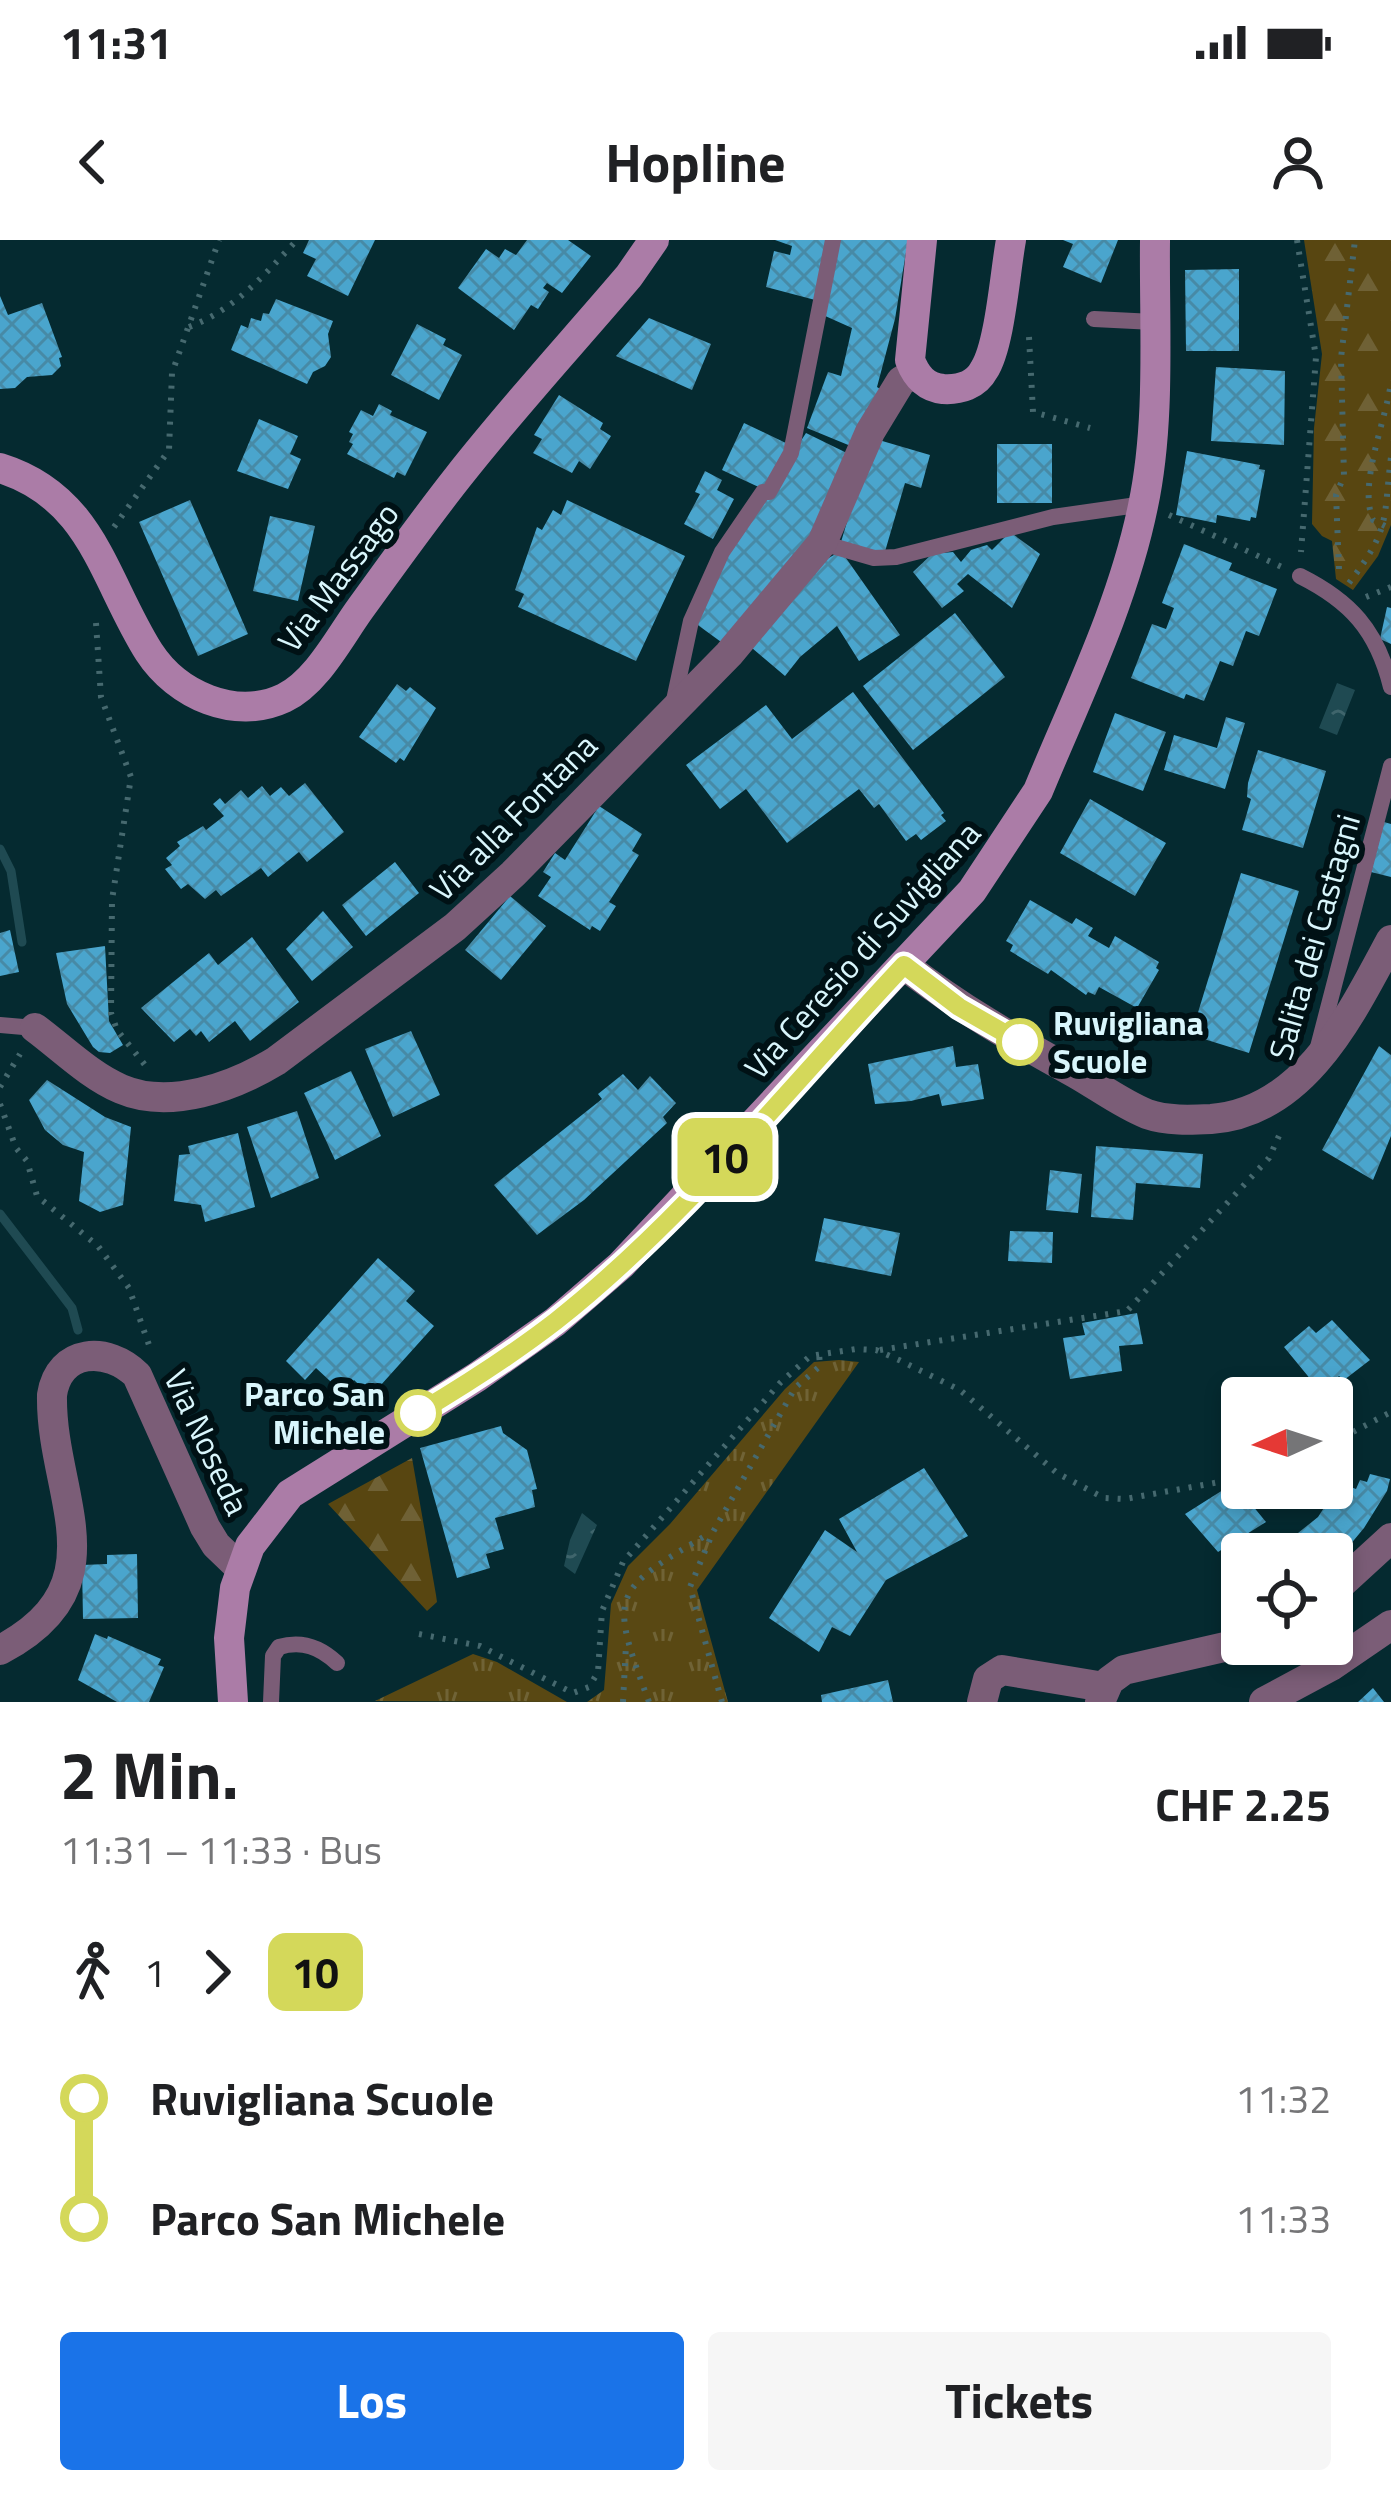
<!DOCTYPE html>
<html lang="de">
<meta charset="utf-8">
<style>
body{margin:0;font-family:"Titillium Web",sans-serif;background:#f6f6f6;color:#202124;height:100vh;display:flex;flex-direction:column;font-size:45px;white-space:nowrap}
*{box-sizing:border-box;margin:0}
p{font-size:39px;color:#757577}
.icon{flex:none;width:66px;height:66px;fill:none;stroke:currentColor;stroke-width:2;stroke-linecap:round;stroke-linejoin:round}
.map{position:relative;height:1462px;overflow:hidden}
.side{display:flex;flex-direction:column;background:#fff;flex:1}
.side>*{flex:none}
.badge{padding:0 24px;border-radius:18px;font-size:42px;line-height:78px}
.needle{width:78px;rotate:267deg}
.buttons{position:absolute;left:1221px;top:1137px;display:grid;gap:24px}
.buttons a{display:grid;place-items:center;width:132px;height:132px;border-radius:12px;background:#fff;box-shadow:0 6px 18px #0003;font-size:60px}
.map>.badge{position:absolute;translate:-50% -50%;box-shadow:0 0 0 6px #fff}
.legs{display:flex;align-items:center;gap:18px;height:132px;padding:0 60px;font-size:39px}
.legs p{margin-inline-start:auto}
.head{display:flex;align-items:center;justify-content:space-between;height:204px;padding:0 60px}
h1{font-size:66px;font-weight:700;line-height:90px}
.cta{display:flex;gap:24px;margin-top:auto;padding:24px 60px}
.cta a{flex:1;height:138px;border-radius:12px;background:#1a73e8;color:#fff;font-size:48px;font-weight:700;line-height:138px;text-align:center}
.cta a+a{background:#f6f6f6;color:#202124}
ul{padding:0 60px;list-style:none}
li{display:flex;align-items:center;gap:42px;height:120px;font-size:45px}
li i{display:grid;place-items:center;width:18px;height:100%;margin:0 15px;background:currentColor}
li i::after{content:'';width:30px;height:30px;margin:-15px;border:9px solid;border-radius:50%;background:#fff}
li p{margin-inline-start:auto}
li:first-child i{background:linear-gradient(#0000 50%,currentColor 0)}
li:last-child i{background:linear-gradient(currentColor 50%,#0000 0)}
.status{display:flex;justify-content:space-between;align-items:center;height:84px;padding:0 60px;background:#fff;direction:ltr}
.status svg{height:33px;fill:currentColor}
header{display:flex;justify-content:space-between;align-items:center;height:156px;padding:0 60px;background:#fff;font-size:54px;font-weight:700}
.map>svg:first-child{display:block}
.forest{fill:url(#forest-firs)}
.park{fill:url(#park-tufts)}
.water{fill:url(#water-ripples)}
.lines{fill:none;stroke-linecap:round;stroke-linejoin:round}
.stream{stroke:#1f4a52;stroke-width:9}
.building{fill:url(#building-cross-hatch)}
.path{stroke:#46696f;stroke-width:6;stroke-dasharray:3 9;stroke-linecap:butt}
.lane{stroke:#7b5d77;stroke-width:16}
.street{stroke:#7b5d77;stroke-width:30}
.secondary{stroke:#ab7ca7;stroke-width:30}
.line-1-casing{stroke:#fff;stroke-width:27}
.line-1{stroke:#d4d85a;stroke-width:18}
.stop-1-dot{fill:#fff;stroke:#d4d85a;stroke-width:6}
.labels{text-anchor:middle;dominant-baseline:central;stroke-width:12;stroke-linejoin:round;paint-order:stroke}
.street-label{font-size:33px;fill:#d9f6fc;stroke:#001115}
.stop-label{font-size:33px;font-weight:bold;fill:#d9f6fc;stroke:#001115;text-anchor:start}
</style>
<div class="status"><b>11:31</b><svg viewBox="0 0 49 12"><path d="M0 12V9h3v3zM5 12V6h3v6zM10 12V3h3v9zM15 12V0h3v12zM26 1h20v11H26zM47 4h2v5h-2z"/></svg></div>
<header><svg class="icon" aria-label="back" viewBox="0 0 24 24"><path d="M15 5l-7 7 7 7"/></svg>Hopline<svg class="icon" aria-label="person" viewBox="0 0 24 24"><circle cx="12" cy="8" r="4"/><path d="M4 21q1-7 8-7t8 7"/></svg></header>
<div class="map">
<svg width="1391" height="1462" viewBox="0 0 1391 1462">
<defs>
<pattern id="forest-firs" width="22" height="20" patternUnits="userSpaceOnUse" patternTransform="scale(3)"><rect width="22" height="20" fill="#584611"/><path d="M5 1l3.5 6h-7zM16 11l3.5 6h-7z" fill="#6f6135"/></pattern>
<pattern id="park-tufts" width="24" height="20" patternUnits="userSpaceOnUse" patternTransform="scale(3)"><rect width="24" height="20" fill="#594813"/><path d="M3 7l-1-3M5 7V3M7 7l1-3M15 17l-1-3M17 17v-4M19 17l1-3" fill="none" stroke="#706336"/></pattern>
<pattern id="water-ripples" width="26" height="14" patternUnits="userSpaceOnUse" patternTransform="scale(3)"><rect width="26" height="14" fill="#1f4a52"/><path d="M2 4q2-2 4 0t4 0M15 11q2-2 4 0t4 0" fill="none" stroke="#3f656c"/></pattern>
<pattern id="building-cross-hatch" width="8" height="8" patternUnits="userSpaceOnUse" patternTransform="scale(3)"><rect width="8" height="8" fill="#4aa5cd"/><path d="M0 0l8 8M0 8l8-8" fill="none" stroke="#478aa6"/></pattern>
</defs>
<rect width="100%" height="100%" fill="#052a30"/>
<path class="forest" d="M1304,0H1391V285L1378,316L1353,350L1336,339L1332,301L1322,296L1312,284L1314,188L1322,114Z
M412,1218L436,1355L437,1362L427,1371L328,1264Z"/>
<path class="park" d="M839,1120L859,1122L697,1350L728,1462H587L604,1450L611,1364L628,1326L670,1284L785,1149L814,1122Z
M473,1414L497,1422L567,1462L375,1461Z"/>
<path class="water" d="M1337,443L1355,450L1337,495L1319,488Z
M582,1273L597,1285L575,1334L564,1326L570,1300Z"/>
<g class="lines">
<path class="stream" d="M0,609L11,631L22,702
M0,974L72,1068L78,1090"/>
</g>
<path class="building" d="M309,0H375L348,56L307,36L316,19L303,13Z
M527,0H568L591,16L562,53L547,43L543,48L549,52L538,69L531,65L514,90L458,48L486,9L499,18L505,9L516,15Z
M775,0H831L819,61L766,47L774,11L790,15L792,6Z
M836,0H908L895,79L877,147L880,149L858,209L807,188L828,132L841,136L852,88L823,75Z
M1118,0L1101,43L1063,27L1073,4L1063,0Z
M1239,29V111H1186L1185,30Z
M0,56L8,75L42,63L62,117L59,118L61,126L52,135L27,137L15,148L0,149Z
M276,59L333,81L328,94L331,117L325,126L313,132L307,144L231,110L241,85L248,88L251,78L261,81L263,73L269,74Z
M649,78L711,104L692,150L616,116Z
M417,84L446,99L443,105L462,115L439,160L391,135Z
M1216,127L1285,131L1284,205L1211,201Z
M559,155L603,183L600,189L611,196L590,229L579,221L572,233L533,213L542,199L534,195Z
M379,164L392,171L390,175L427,192L405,236L397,232L394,238L347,214L353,204L349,202L353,194L349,192L361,170L373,176Z
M259,179L298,196L290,214L301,219L288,249L237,231Z
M744,183L790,205L767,251L722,230Z
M806,193L853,216L816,288L728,407L695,383L727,314Z
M872,198L930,215L921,248L905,243L884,315L841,302Z
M997,204H1052V263H997Z
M1187,211L1260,225L1259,229L1265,230L1256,278L1251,277L1250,281L1217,275L1216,283L1176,275Z
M705,231L722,240L717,250L734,259L713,299L684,284L700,254L695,252Z
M190,260L248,394L198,416L139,282Z
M567,260L685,316L636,421L518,367L524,354L515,350L537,287L542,290L553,270L561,275Z
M270,276L315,286L298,361L253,351Z
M1010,292L1040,314L1012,368L968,334L957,344L964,351L942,368L913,332L932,314L953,312L961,322L971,310L987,305L992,310Z
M1184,304L1232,323L1229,330L1277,349L1259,396L1246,391L1233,426L1220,421L1204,461L1186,454L1184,459L1131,438L1152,384L1166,389L1174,368L1162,363Z
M841,311L900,395L859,421L837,386L800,417L785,436L752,408L825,320Z
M1387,367L1391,368V404L1380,399Z
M955,373L1005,437L913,510L863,446Z
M397,444L406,451L410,447L436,468L404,521L400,518L396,523L359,497Z
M853,452L944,573L941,575L946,581L921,600L916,594L906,601L879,564L874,568L859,549L787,603L746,549L720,569L686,525L766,465L792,499Z
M1115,473L1166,492L1143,551L1093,532Z
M1226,477L1245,483L1225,549L1164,530L1174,495L1217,508Z
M1258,510L1326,531L1303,608L1242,590L1251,559L1247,557L1248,543Z
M305,543L344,592L307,622L299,612L268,637L261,628L221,656L216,650L205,659L188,644L181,649L165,629L172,625L166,618L180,606L177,602L203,586L206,590L224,576L213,564L220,558L225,564L241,550L248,558L262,546L270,556L281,547L289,556Z
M1090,559L1166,603L1135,656L1060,613Z
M599,566L642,594L632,611L639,615L609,662L616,666L600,691L592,686L590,690L538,656L551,637L543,632L555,613L565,620Z
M1384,582L1391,584V637L1371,632Z
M395,622L419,653L366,696L342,665Z
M1241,633L1299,651L1249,813L1191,795Z
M510,656L546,686L501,740L465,710Z
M1030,660L1072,684L1076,678L1093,688L1088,696L1109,708L1115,696L1159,722L1156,728L1159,730L1137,768L1099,747L1095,755L1088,752L1086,755L1051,730L1048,734L1010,711L1013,705L1006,701Z
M323,671L353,707L312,741L286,709Z
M10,690L19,732L0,736V693Z
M252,697L299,762L250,801L235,781L209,802L201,791L196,796L190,789L174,802L141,768L209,713L218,725Z
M105,706L109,781L123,805L110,813L99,812L93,807L67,764L56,713Z
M411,791L440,855L393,877L365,809Z
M953,806L956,827L978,824L984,859L942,866L939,854L911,861L875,864L868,824Z
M1379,806L1391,815V896L1373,940L1322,910Z
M351,831L381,896L335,920L304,853Z
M623,834L638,850L650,836L676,863L663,877L667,883L584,960L537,995L494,945L602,859L598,854Z
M47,840L105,877L131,887L123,965L100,972L79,961L84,912L63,905L45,890L29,860Z
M297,871L319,938L271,958L247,887Z
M238,893L255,967L205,982L201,965L174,961L179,915L190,914L188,906Z
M1096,906L1203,914L1200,948L1136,943L1133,980L1091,977Z
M1050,930L1082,934L1078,973L1046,970Z
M824,978L900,993L891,1036L815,1021Z
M1010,991L1053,992L1052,1023L1008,1021Z
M378,1018L415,1051L406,1061L434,1086L371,1156L354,1140L343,1153L316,1128L305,1140L286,1121Z
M1137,1073L1143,1104L1119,1106L1122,1131L1070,1139L1063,1098L1085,1095L1082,1083Z
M1332,1080L1370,1120L1344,1140L1339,1136L1321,1152L1284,1107L1309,1086L1316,1093Z
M501,1186L503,1193L527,1210L537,1249L532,1250L535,1267L495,1278L504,1309L486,1314L490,1328L457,1338L420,1208Z
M924,1228L968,1296L886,1340L850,1396L832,1387L819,1412L769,1378L825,1290L857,1312L839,1279Z
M1370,1234L1390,1239L1387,1251L1364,1288L1339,1318L1332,1323V1314H1289L1283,1305L1318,1277L1340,1243L1356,1249L1360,1240L1367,1242Z
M1234,1243L1266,1282L1218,1312L1185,1274Z
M137,1314L138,1378L83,1379L82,1325L107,1324V1315Z
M95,1394L107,1399L108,1396L161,1419L158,1425L164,1427L149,1462H117L78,1440Z
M888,1440L893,1462H822L821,1455Z
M1373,1448L1384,1462H1358Z"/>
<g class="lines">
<path class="path" d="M1297,0L1316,117L1301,312
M189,87C236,69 263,36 297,0
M1029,97L1033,172L1090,188
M1169,275L1282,327
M1385,286L1373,280C1358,244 1386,181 1391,142
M114,287L169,210L172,133L219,0
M1339,329L1336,255L1344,236L1341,118L1355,0
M1349,343C1391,288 1383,281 1391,217
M1366,357L1391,347
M96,383L101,457L131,537L112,660L111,773L117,790L145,825
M0,847L20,814
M0,864L16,908L27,921L37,956L98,1006L129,1048L149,1105
M880,1110L1127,1071L1269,918L1282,889
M172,1150L186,1145L191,1160L181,1165
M1332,1203L1391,1172
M419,1394L480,1406L573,1453L589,1447L598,1432L602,1371L623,1322L780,1143L810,1116L856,1109L876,1110L899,1120L960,1150L1057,1233L1104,1258L1125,1259L1242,1238
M623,1462L626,1405
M649,1462C608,1352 611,1352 710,1293
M722,1462L690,1347L713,1292L795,1148L820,1126L819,1113"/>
<path class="lane" d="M1094,79L1154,82
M822,303L874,318L896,317L1053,277L1144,264
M1300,336C1350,361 1377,390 1391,447
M673,465L691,381L722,312L763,252H769L791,213L833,0
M0,785L35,788
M1318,807L1391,526
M271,1462L273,1416L279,1407C302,1400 320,1407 337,1423"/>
<path class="street" d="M904,725C958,767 1015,800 1075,833C1098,846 1122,864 1147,874C1167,881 1190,880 1211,879C1305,872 1351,774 1391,700
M35,788C62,808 90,836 121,849C170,870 233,847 276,821L455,687L513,634L729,414L822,303L870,192L901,141L915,133
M1332,1352L1391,1298
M0,1410C124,1345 50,1255 52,1155C59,1108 108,1106 137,1135L205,1287L216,1305L241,1329
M982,1462L988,1439L1002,1430L1104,1447
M1100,1462L1109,1441L1124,1430L1242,1403
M1264,1462L1331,1426L1391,1385"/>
<path class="secondary" d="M922,0L910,120C916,136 925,147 943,149C960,150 976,145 984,130C1000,106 1005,32 1011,0
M0,228C93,257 103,339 149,412C177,455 235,481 284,458C317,442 339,398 360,369C392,325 424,280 458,237C512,168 572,103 629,36L654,0
M233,1462L229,1398L235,1348L250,1306L290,1254L477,1137L555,1082L621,1025L972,651L1038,551C1076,459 1123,364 1143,266C1161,181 1154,87 1155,0"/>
</g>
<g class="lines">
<g class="line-1-casing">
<path id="line-1" d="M418,1173C465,1145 512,1115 556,1081C685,979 791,845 904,725L959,767L1020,802"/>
</g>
<use href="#line-1" class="line-1"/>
</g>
<g class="stop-1-dot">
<circle cx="1020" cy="802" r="21"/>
<circle cx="418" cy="1173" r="21"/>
</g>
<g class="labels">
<g class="street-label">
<text transform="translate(338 337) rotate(-53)">Via Massago</text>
<text transform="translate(513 577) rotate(-45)">Via alla Fontana</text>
<text transform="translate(1314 697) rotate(-74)">Salita dei Castagni</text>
<text transform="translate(862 710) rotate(-48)">Via Ceresio di Suvigliana</text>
<text transform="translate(207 1202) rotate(65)">Via Noseda</text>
</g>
<g class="stop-label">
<text x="1053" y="783">Ruvigliana<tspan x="1053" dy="38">Scuole</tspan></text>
<text x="385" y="1154" text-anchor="end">Parco San<tspan x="385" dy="38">Michele</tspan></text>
</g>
</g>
</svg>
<div class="buttons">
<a><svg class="needle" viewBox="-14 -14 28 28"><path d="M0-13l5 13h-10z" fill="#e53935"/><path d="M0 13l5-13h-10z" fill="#757577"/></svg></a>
<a><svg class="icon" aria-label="locate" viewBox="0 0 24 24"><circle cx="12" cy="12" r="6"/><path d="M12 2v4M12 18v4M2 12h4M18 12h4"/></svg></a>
</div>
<b class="badge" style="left:725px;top:917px;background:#d4d85a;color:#111">10</b>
</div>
<section class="side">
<div class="head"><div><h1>2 Min.</h1><p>11:31 – 11:33 · Bus</p></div><b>CHF 2.25</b></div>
<div class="legs"><svg class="icon" aria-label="walk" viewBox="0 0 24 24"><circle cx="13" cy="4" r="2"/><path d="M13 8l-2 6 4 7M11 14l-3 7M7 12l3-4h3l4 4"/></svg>1<svg class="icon" aria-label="forward" viewBox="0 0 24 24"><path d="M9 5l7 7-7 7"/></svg><b class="badge" style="background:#d4d85a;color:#111">10</b></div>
<ul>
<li><i style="color:#d4d85a"></i><b>Ruvigliana Scuole</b><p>11:32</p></li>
<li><i style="color:#d4d85a"></i><b>Parco San Michele</b><p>11:33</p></li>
</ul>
<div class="cta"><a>Los</a><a>Tickets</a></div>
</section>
